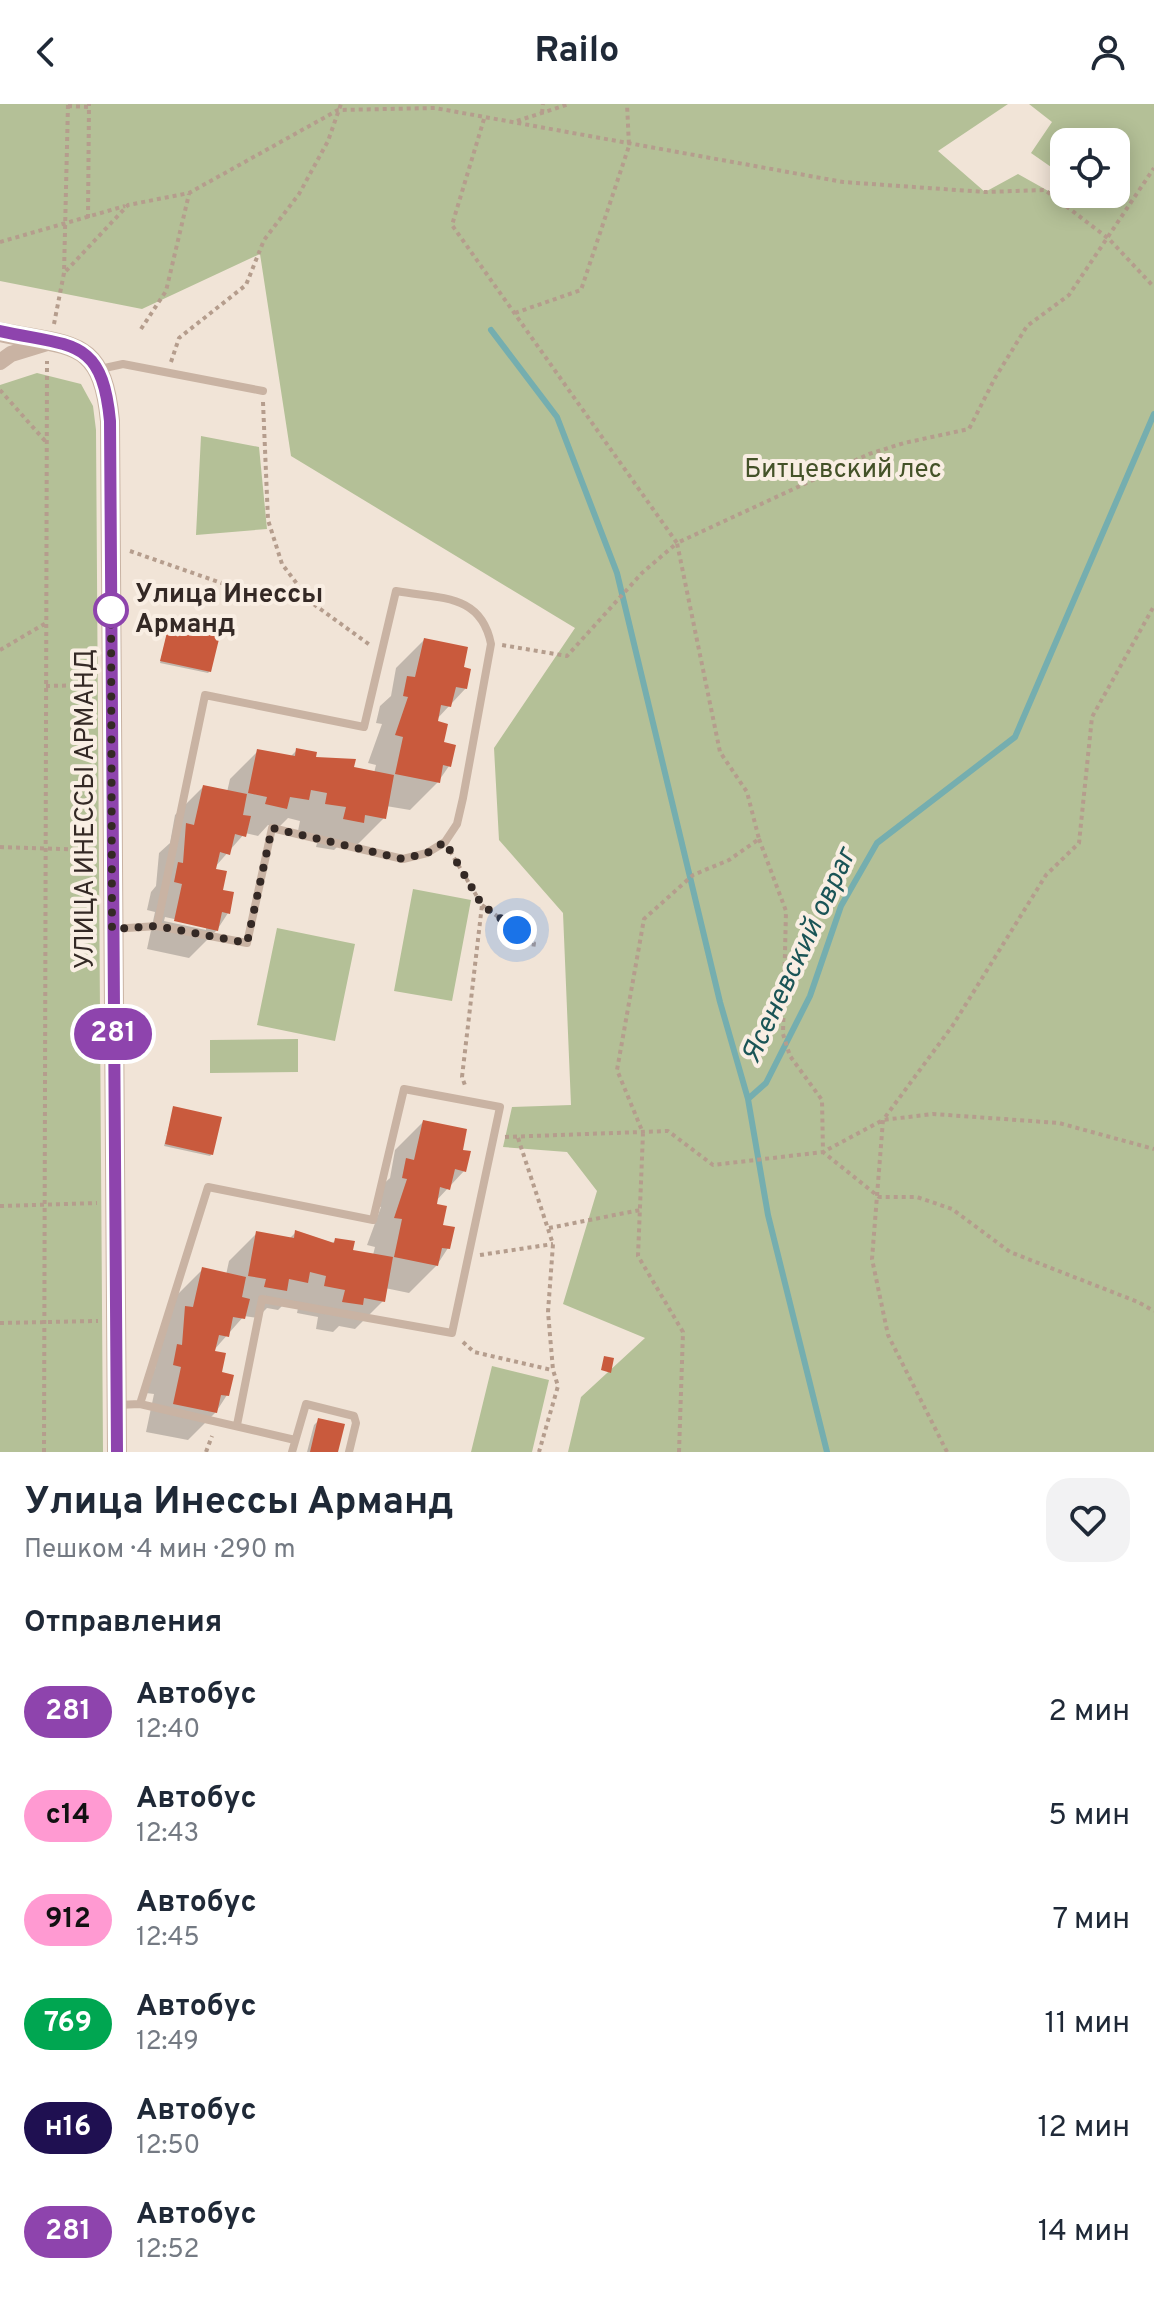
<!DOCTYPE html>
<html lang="ru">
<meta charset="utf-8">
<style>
body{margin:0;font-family:Overpass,sans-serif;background:#f2f2f3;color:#1f2937;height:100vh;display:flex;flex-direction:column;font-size:30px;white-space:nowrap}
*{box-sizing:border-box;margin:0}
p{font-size:26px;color:#747a83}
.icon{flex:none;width:44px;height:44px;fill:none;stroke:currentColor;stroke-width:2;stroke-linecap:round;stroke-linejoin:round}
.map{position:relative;height:1348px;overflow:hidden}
.details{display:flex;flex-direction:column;background:#fff;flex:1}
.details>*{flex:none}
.badge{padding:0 16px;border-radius:26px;font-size:28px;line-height:52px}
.controls{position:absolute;left:1050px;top:24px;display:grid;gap:16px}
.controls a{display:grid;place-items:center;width:80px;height:80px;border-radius:16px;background:#fff;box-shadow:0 4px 20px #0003;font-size:40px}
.you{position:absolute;width:40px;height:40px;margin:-20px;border:6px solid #fff;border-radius:50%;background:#1a73e8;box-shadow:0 0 0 12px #1a73e833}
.map>.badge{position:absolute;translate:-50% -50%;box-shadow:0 0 0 4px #fff}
h2{padding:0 24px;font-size:30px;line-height:72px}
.round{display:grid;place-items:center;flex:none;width:84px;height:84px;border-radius:24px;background:#f2f2f3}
.head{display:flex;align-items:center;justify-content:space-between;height:136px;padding:0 24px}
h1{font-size:38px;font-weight:700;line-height:60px}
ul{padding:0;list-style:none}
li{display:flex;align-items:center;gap:24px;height:104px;padding:0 24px}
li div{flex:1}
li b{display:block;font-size:30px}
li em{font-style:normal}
li .badge{min-width:88px;font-weight:700;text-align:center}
header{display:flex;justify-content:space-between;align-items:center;height:104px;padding:0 24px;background:#fff;font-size:36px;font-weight:700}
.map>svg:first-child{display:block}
.green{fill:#b4c097}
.shadow{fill:#0003;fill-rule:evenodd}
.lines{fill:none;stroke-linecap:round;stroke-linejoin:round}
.stream{stroke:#75aeaf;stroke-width:6}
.building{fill:#c95a3d}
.path{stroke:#b59d8d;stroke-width:4;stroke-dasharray:4 4;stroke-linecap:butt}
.service{stroke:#c9b3a3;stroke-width:8}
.minor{stroke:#c9b3a3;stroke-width:16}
.tertiary{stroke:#c9b3a3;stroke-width:20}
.line-casing{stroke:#fff;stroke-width:18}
.line{stroke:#8e44ad;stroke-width:12}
.walk{stroke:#342925;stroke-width:8;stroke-dasharray:0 14.4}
.stop-dot{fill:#fff;stroke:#8e44ad;stroke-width:4}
.labels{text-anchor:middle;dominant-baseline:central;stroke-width:8;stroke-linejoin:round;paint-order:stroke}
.park-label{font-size:26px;fill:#445228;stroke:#f9eee3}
.stop-label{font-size:26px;font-weight:bold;fill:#342925;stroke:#f9eee3;text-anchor:start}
.street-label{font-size:26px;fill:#342925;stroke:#f9eee3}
.water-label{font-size:28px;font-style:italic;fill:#1a5456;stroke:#f9eee3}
</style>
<header><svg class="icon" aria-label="back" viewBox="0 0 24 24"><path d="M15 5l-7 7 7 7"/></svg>Railo<svg class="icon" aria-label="person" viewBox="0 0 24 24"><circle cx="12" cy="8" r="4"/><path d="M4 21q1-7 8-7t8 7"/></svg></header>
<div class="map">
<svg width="1154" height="1348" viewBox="0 0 1154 1348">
<rect width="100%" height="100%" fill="#f1e4d7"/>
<path class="green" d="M0,0H1008L938,47L985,88L1018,70L1052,89L1064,77V90H1116V38H1064V72L1031,49L1052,18L1029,0H1154V1348H568L581,1293L645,1234L563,1200L597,1087L567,1048L503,1043L512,1003L571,1001L563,809L499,736L494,644L575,524L291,352L260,150L142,205L0,177Z
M37,269L81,280L93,302L96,326L103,1348H0V281Z
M201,332L259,343L267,425L196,431Z
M413,785L471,796L452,897L394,887Z
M277,824L355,840L335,937L257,921Z
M298,935V968L210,969V936Z
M492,1262L549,1276L532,1348H471Z"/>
<path class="shadow" d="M169,522L210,567L208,569L160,559Z
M424,536L462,565L466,584L436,616L449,662L438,678L410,706L386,702L384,714L356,742L341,739L334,746L316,743L319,731L298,727L300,717L288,714L279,723L268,721L258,732L245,729L215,763L228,809L217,826L189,854L147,845L155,808L147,806L151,788L156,782L159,749L170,739L175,711L203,683L227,688L230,675L258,647L290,653L297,646L313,655L374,669L376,661L368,659L382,620L376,619L380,602L391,592L396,564ZM165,813L206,822V826L164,817Z
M174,1004L212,1050L210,1052L164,1042Z
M423,1018L460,1047L464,1067L435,1098L448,1144L437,1161L409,1189L385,1184L383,1197L355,1225L339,1222L333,1228L316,1225L318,1213L297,1209L299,1199L287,1197L278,1206L267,1204L257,1214L244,1212L214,1246L227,1291L216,1308L188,1336L146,1328L154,1290L146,1289L150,1271L155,1265L158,1232L174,1194L202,1166L226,1171L229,1157L257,1129L289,1135L296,1128L331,1140L336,1136L351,1147L373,1151L375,1143L367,1141L381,1103L375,1102L379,1084L390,1074L395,1046Z
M319,1316L336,1348H307L314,1321Z"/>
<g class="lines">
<path class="stream" d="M491,226L557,313L617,469L720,898L748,995
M827,1348L768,1111L748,995L766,979L810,892L841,802L877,739L1015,633L1154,310"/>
</g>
<path class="building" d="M169,520L220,531L211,568L160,557Z
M424,534L468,543L464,563L471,565L467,585L456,583L451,603L441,601L438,617L448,620L444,638L456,641L451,663L443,661L440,679L395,670L403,633L395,631L408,593L403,592L407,572L415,573Z
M296,644L317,648L316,653L356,655L354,663L394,671L386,715L365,711L364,719L343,715L346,703L325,700L327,689L311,686L309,696L290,693L287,705L265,700L267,693L248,689L257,645L295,652Z
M203,681L247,690L243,711L251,712L246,733L235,730L230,751L220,748L216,765L227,767L223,786L234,788L230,810L222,808L218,827L174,817L182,780L174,778L178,758L183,759L186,719L194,721Z
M173,1002L222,1013L213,1051L165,1040Z
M423,1016L467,1025L463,1046L471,1047L466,1068L455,1065L450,1086L440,1083L437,1100L447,1102L443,1121L455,1123L450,1145L442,1144L438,1162L394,1153L402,1115L394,1114L407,1075L402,1074L406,1054L414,1056Z
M295,1126L334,1139L335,1134L355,1137L353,1146L393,1153L385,1198L364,1194L363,1201L342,1198L345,1186L324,1182L326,1172L310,1168L308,1179L289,1175L287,1187L264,1183L266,1175L248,1172L256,1127L294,1134Z
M202,1163L246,1173L242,1193L250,1195L245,1215L233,1213L229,1233L219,1231L215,1247L226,1249L222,1268L234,1271L229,1292L221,1291L217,1309L173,1300L181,1263L173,1261L177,1240L182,1241L185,1202L193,1203Z
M604,1252L614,1254L611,1269L601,1266Z
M318,1314L345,1320L338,1348H310Z"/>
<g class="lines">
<path class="path" d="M68,2L89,3
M542,9L543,0
M484,15L452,121L677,439L642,469L567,552L502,541
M517,17L569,0
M88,114L89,0
M0,138L125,102
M66,167L128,101L189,89L338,6L435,4L843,78L985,88L1045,86L1109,135L1154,183
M515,209L581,186L629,42L627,0
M54,220L64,169L68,0
M141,225L166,187L189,90
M171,258L179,234L246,181L264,136L299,90L328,37L341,0
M0,286L46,338
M263,298L268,416L282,460L310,497
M130,447L250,489L312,499L370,541
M0,546L46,519
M46,582L95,581
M759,735L786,807L783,930L790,952L822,996L823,1048L879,1093H917L952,1105L1010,1148L1138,1198L1154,1207
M0,743L94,746
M450,747L482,801L462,973L466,984
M482,801L534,839L533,846
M505,1033L668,1027L713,1061L823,1048L883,1016L933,1010L1059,1019L1154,1045
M518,1034L553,1140L548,1208L553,1266L558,1282L539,1348
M0,1102L97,1099
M549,1124L640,1106
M480,1151L553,1140
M0,1219L98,1217
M463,1238L474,1248L552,1266
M44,1348L47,257
M206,1348L212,1332
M679,1348L683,1228L638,1152L643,1029L617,966L644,815L693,771L729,756L759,735L747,688L720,648L677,439L869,350L904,339L969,325L995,274L1027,222L1069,191L1154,64
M947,1348L888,1231L872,1155L883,1016L953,921L1046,771L1079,739L1092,613L1154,502"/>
<path class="service" d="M100,265L123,260L263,287
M113,825L157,822L247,839L272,724L403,755L427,749L445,738L457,720L463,694L491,540C481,489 440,495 396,487L364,623L205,591L157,822
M140,1300L208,1083L373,1116L404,985L500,1003L452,1229L262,1195L237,1321
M117,1301L140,1300L295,1336
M292,1348L306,1300L354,1312L356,1319L349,1348"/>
<path class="minor" d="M0,258L11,250L50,238"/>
<path class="tertiary" d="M0,228C72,243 102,233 110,317L117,1348"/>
</g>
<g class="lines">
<g class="line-casing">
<path id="line" d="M0,227C72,243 102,233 110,317L117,1348"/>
</g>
<use href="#line" class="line"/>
<path class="walk" d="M111,506L112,825L157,822L247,839L272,724L403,755L427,749L445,738L482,801L517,826"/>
</g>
<circle class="stop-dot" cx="111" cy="506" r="16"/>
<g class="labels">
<g class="park-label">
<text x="843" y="366">Битцевский лес</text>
</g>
<g class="stop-label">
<text x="135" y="491">Улица Инессы<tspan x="135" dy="30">Арманд</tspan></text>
</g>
<g class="street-label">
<text transform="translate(86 705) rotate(-90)">УЛИЦА ИНЕССЫ АРМАНД</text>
</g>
<g class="water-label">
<text transform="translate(800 852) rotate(-65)">Ясеневский овраг</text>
</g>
</g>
</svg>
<div class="controls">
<a><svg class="icon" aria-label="locate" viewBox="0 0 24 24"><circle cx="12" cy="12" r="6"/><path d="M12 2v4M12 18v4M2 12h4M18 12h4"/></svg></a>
</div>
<div class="you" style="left:517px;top:826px"></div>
<b class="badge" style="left:113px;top:930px;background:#8e44ad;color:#fff">281</b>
</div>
<section class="details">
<div class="head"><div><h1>Улица Инессы Арманд</h1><p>Пешком · 4 мин · 290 m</p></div><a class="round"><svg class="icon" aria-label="heart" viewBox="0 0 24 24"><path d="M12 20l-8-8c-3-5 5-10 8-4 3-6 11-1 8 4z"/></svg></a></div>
<h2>Отправления</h2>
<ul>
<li><span class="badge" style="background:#8e44ad;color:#fff">281</span><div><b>Автобус</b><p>12:40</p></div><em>2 мин</em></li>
<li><span class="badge" style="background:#ff9ad2;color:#111">с14</span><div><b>Автобус</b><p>12:43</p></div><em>5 мин</em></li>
<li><span class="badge" style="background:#ff9ad2;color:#111">912</span><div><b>Автобус</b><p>12:45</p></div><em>7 мин</em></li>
<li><span class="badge" style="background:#00a651;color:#fff">769</span><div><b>Автобус</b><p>12:49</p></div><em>11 мин</em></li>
<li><span class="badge" style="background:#1f1051;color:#fff">н16</span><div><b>Автобус</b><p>12:50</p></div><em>12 мин</em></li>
<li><span class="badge" style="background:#8e44ad;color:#fff">281</span><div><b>Автобус</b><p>12:52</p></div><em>14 мин</em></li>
</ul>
</section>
